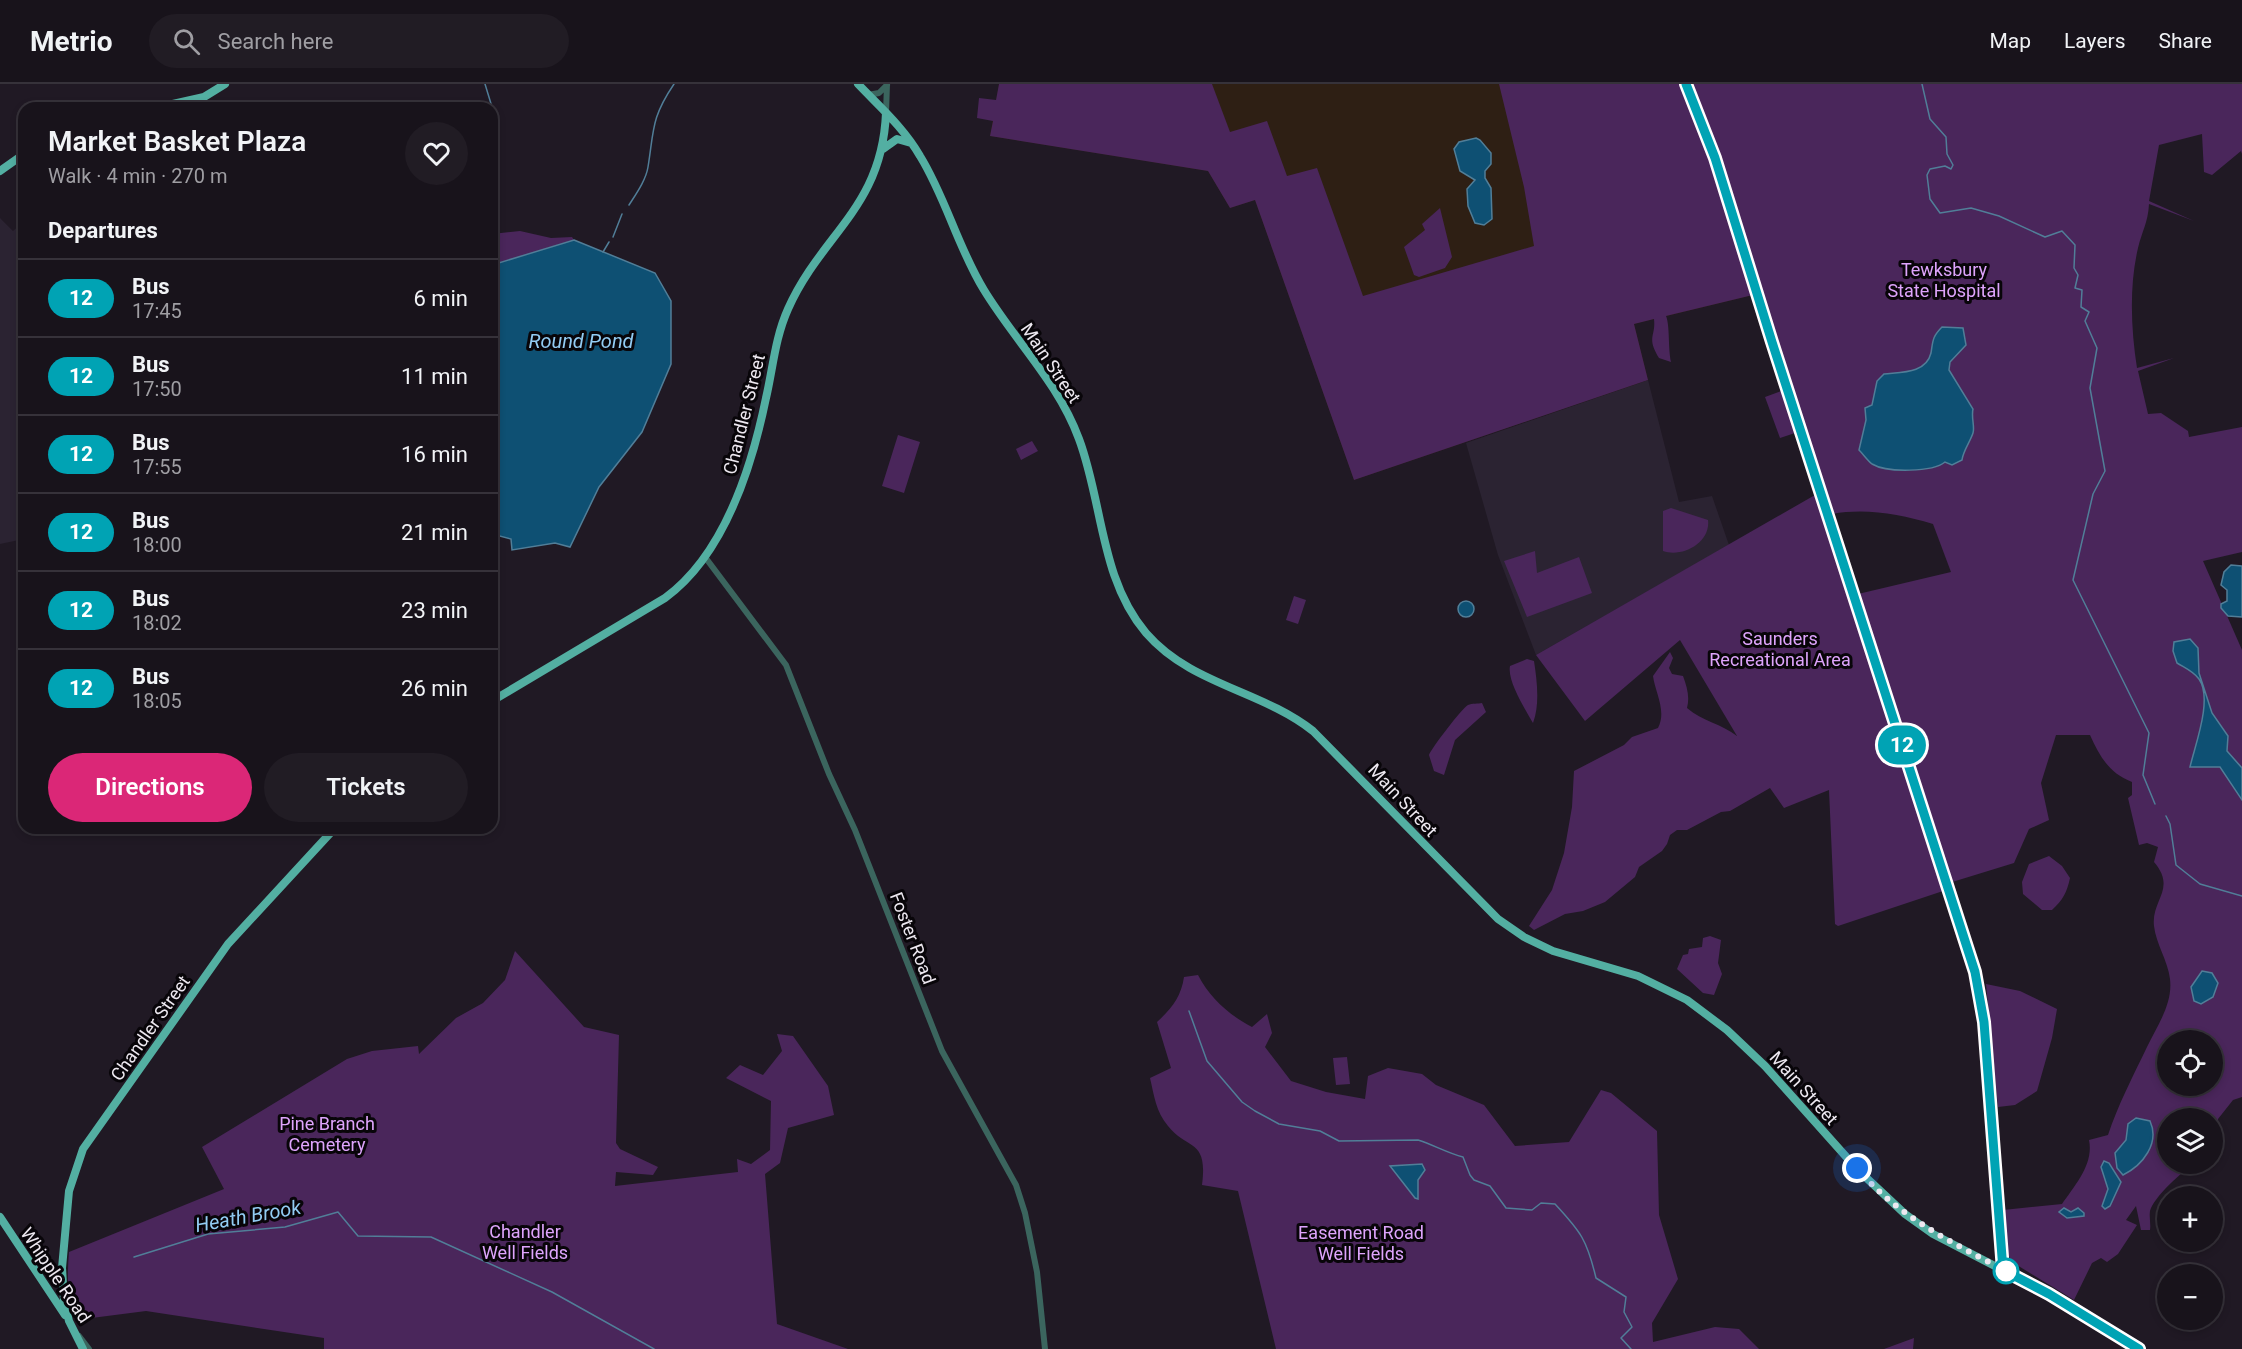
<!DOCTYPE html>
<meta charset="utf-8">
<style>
body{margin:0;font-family:Roboto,sans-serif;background:#211c24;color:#f1f3f6;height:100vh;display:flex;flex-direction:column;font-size:22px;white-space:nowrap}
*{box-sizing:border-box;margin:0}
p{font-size:20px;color:#9f9ea3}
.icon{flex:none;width:33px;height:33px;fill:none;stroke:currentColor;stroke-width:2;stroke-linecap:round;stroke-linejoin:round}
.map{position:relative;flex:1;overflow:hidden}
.panel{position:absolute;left:18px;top:18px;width:480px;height:732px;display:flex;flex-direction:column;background:#18131b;border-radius:18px;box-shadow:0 3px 9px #0003,0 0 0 2px #36323a}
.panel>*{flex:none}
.badge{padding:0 12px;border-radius:20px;font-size:21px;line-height:39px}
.controls{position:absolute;left:2157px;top:946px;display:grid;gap:12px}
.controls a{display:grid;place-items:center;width:66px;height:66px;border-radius:50%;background:#18131b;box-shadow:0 3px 9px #0003,0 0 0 2px #36323a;font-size:30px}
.you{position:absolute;width:30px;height:30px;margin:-15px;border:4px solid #fff;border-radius:50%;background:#1a73e8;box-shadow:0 0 0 9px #1a73e833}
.map>.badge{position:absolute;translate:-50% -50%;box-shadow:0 0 0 3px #fff}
h2{padding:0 30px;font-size:22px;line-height:54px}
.round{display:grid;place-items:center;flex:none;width:63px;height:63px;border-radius:32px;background:#211c24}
.overview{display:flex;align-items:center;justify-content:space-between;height:102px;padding:0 30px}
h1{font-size:28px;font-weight:600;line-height:45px}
.action{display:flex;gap:12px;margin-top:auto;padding:12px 30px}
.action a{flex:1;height:69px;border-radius:36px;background:#db2777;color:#fff;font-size:24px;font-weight:600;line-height:69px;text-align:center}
.action a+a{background:#211c24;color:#f1f3f6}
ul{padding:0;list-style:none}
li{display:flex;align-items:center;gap:18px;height:78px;padding:0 30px;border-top:2px solid #36323a}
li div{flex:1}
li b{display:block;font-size:22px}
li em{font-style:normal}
li .badge{min-width:66px;font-weight:700;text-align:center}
header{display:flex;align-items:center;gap:36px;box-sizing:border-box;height:84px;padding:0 30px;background:#18131b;border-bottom:2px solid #36323a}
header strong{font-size:28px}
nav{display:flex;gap:33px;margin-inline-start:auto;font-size:21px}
.search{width:420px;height:54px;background:#211c24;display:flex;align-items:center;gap:15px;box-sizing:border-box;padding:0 21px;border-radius:33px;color:#9f9ea3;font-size:22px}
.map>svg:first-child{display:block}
.education{fill:#2b2332}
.medical{fill:#2e1f14}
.green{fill:#4a265b;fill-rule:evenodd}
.water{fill:#0e5073;stroke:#517e98;stroke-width:1.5}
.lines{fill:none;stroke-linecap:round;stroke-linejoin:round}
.stream{stroke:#517e98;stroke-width:1.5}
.minor{stroke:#3b655e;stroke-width:6}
.major{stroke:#53afa2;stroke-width:8}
.line-casing{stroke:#fff;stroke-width:14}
.line{stroke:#00a3b4;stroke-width:9}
.walk{stroke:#ede8f0;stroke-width:6;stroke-dasharray:0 10.8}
.stop-dot{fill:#fff;stroke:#00a3b4;stroke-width:3}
.labels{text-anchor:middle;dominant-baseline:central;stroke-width:6;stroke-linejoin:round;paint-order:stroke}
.park-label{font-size:18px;fill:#dea4fc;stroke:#080509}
.street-label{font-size:18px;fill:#ede8f0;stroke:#080509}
.water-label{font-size:20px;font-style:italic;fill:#92ccf3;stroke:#080509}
</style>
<header>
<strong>Metrio</strong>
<div class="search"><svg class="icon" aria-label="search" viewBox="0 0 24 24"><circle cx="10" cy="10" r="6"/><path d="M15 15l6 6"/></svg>Search here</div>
<nav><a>Map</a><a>Layers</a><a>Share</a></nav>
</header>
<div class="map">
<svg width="2242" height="1265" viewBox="0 0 2242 1265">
<rect width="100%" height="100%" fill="#201924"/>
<path class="education" d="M0,134L13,147L24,137V455L0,460Z
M1648,296L1679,418L1712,412L1729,461L1536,571L1498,471L1466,359Z"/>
<path class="medical" d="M999,0H1682L1712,79L1753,211L1634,240L1648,296L1354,396L1255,116L1230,124L1208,87L990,52Z"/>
<path class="green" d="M999,0H1212L1230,48L1267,37L1287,92L1317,84L1363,212L1534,162L1524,103L1499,0H1682L1726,119L1753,211L1666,232C1670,241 1668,264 1671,278L1659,274C1646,253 1656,253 1654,235L1634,240L1648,296L1354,396L1255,116L1230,124L1208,87L990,52L993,37L977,34L979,14L996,16Z
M1692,0H2242V70L2241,67L2212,91L2204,88L2202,50L2159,61L2149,117L2194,137L2149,120C2148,139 2142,147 2138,164C2129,202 2131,246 2137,284L2174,274L2138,287L2148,330L2161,329L2188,347L2189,353L2242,343V468L2203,477L2242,566V1013L2233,1016L2218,1035L2220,1055L2213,1071L2212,1035H2168V1080H2195C2184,1085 2153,1114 2150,1127C2149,1133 2151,1140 2150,1146H2141L2136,1122L2126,1136L2137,1141L2118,1170L2107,1178L2101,1174L2092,1179L2074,1216L2012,1178L2007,1168L2003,1126L2062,1120C2075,1101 2094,1080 2089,1056L2108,1051C2118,1021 2133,992 2147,963C2157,942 2173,920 2170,895C2168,877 2156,860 2154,842C2151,816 2177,805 2154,778L2158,763L2147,759L2139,761L2128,714L2132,711V698C2109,689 2100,673 2090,651H2056L2041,699L2049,736L2029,745L2014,779L1949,799L1858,510L1951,488L1933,440C1899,430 1866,424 1832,430L1742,155L1712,49ZM2168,957H2212V1002H2168Z
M1440,124L1452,173L1445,184L1419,193L1414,191L1404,163L1425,146L1422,140Z
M520,147L551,154L572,153L574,156L547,164L537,176L492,181V150Z
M1784,306L1798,348L1780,354L1765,313Z
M898,351L920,358L904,409L882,402Z
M1032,357L1038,367L1021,376L1016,365Z
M1815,411L1943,807L1838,842L1835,840L1829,706L1784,724L1770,704L1730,727L1721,728L1687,746H1677L1670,751L1667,760L1662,767L1639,783L1635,793L1605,818L1583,827L1565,830L1534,846L1529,842L1552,806L1564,769L1572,723L1574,687L1624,661L1632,653L1658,644C1667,627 1655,608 1653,592L1670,568L1673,574L1669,584L1672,590L1683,592C1687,603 1690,613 1687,624C1702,637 1722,640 1737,652L1680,556L1585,637L1536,571Z
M1671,424L1708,436C1711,458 1683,474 1663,467V427Z
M1535,467L1537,489L1579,473L1592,509L1527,533L1504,477Z
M1294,512L1306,516L1298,540L1286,536Z
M1527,575L1534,577C1537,597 1540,620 1533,639C1525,625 1507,597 1510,582Z
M1482,619L1486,628L1455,656L1444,691L1434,687L1429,671C1431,665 1462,624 1468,621C1472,619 1478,620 1482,619Z
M2049,772L2062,782L2070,794C2067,808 2063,816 2052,826H2042L2023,810L2022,798L2029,780Z
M1710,852L1721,856L1718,879L1722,890L1714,911L1703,909L1677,885L1683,871L1688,870L1689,865L1702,863L1703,854Z
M515,867L584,943L619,951L616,1059L620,1065L658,1083L653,1091L616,1088L615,1102L738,1088L737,1075L751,1080L770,1066L771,1017L726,994L740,981L763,991L782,967L777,950L793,952L828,1002L834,1031L788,1044L780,1079L765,1090L777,1240L848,1265H324V1254L146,1227L76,1236C67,1214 67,1192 69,1168L224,1105L202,1063L347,975L372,967L418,962L419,970L456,934L483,919L505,896Z
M1198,891C1210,914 1229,931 1252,943L1267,930L1272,949L1265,963L1291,997L1326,1008L1365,1015L1368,992L1388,984L1422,990L1436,1001L1484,1021L1515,1062L1569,1058L1601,1006L1611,1009L1657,1047L1659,1131L1678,1195L1652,1239L1653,1258L1715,1243L1739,1245L1759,1265H1276L1238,1107L1202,1101C1208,1054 1188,1067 1168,1042C1156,1028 1154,1011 1150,994L1171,984L1157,938C1172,924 1181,913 1184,893Z
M1986,900L2020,907L2057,925L2052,954L2037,1007L2015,1021L1998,1023Z
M1347,973L1350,1000L1336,1001L1333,974Z
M1914,1254L1913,1265H1884Z"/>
<path class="water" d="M1476,54L1480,56L1491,69V80L1485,87V94L1491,104L1492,135L1484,141L1475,139L1468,122L1467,105L1475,96L1460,87L1454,65L1459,58Z
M574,156L655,189L671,217V280L642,348L599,403L570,463L555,459L512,466L511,455L492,450V181Z
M1942,243L1963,244L1966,261L1950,278L1949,286L1973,325C1971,333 1975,343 1973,349C1970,358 1963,367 1962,376L1952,381L1945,378C1933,388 1887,389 1872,380C1868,377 1863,370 1859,366L1866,336L1865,324L1872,321L1877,297L1884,290C1900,288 1926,290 1931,269C1933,257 1932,253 1942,243Z
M2231,481L2242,482V533L2228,532L2221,524V520L2227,517V506L2221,501L2224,488Z
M1458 525a8 8 0 1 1 16 0a8 8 0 1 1-16 0Z
M2190,555L2198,564L2199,589L2212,629L2228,652L2227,667L2242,684V716L2220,683H2190C2195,661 2213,615 2199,595C2193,587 2185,584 2177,579L2173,567L2174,558Z
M2202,887L2212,889L2218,899L2213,913L2201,920L2194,917L2191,903Z
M2136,1034L2150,1037C2160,1059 2143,1081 2123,1091L2117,1084L2115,1069L2126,1056L2128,1040Z
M2104,1077L2109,1079L2121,1098L2110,1122L2105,1125L2102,1122L2108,1105L2101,1083Z
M1422,1080L1425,1086L1418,1096V1115L1415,1114L1390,1082Z
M2064,1124L2071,1128L2078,1124L2084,1129V1132L2067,1134L2059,1128Z"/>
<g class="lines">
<path class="stream" d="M485,0L492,23
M1922,0L1930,35L1946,53L1947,70L1953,81L1951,85L1945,82L1930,85L1927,91L1930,115L1940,129L1971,124L1999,132L2045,153L2062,147L2075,161L2074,184L2078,191L2075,204L2082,206L2081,223L2089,228L2085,237L2097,264L2090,304L2105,387L2093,410L2073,496L2149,649L2143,691L2155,720
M629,121C636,110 646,96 648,83C654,46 651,34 674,0
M613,153L622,130
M603,168L609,158
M2166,732L2170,740L2176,781L2200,800L2242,812
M1189,927L1207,977L1242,1018L1255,1027L1279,1040L1320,1047L1339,1057L1418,1056C1434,1061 1447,1069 1463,1073L1470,1091L1474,1096L1490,1102L1506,1124L1532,1126L1541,1119L1555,1120C1581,1148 1587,1156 1596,1194L1626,1213L1624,1228L1632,1243L1621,1254L1631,1265
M134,1173L208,1150L285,1143L338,1128L358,1152L431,1153L552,1208L654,1265"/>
<path class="minor" d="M1686,0L1715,74L1772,258L1975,888L1984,938L2003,1186
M868,11L879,9L887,1
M886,29L887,0
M705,473L786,581L829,690L855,746L942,967L1016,1101L1025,1129L1037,1188L1045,1265
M79,1252L89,1265"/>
<path class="major" d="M858,0C880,23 904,44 920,72C946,114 958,164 984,206C1015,257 1058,298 1079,355C1103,419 1100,495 1146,549C1191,601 1261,606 1313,647L1498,835L1524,853L1553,867L1638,892L1687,916L1727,946L1765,982L1858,1086L1905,1130L1933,1150L2049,1210L2139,1265
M155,24L204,13L225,0
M883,65L897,55L911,59
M0,87L24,70
M492,617L665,514C724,471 752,382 766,314C773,284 775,254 788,225C822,149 882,124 886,29
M0,1133L65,1231
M83,1265L69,1237L64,1217L62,1184L69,1107L83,1065L228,860L335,744"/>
</g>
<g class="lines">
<g class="line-casing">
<path id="line" d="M1686,0L1715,74L1772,258L1975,888L1984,938L2003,1186L2049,1210L2139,1265"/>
</g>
<use href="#line" class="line"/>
<path class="walk" d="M1857,1084C1898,1133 1951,1158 2006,1187"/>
</g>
<circle class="stop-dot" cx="2006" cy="1187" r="12"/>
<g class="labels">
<g class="park-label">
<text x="1944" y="185">Tewksbury<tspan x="1944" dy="21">State Hospital</tspan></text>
<text x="1780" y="554">Saunders<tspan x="1780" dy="21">Recreational Area</tspan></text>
<text x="327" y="1039">Pine Branch<tspan x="327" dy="21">Cemetery</tspan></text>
<text x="525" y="1147">Chandler<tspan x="525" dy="21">Well Fields</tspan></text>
<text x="1361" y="1148">Easement Road<tspan x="1361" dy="21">Well Fields</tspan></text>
</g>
<g class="street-label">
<text transform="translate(1051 279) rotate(56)">Main Street</text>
<text transform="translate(744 330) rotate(-76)">Chandler Street</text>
<text transform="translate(1403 716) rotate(47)">Main Street</text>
<text transform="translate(913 854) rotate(69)">Foster Road</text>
<text transform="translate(150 944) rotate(-55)">Chandler Street</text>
<text transform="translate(1804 1004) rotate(48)">Main Street</text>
<text transform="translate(56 1191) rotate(56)">Whipple Road</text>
</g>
<g class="water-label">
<text x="581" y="257">Round Pond</text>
<text transform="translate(248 1132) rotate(-10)">Heath Brook</text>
</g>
</g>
</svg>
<div class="controls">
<a><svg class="icon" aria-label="locate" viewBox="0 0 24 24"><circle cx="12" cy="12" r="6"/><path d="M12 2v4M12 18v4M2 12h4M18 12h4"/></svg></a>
<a><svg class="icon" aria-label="layers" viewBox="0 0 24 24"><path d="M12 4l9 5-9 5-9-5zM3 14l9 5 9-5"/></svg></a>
<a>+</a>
<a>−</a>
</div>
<div class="you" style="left:1857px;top:1084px"></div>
<b class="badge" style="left:1902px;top:661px;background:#00a3b4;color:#fff">12</b>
<section class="panel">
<div class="overview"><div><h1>Market Basket Plaza</h1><p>Walk · 4 min · 270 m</p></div><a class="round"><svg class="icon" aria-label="heart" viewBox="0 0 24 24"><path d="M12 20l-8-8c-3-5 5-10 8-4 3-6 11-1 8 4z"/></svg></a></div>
<h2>Departures</h2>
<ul>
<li><span class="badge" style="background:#00a3b4;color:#fff">12</span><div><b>Bus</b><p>17:45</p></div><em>6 min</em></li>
<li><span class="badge" style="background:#00a3b4;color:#fff">12</span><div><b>Bus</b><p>17:50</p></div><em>11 min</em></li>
<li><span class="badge" style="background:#00a3b4;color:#fff">12</span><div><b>Bus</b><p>17:55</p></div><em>16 min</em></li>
<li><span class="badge" style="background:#00a3b4;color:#fff">12</span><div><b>Bus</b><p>18:00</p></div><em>21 min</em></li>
<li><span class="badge" style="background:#00a3b4;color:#fff">12</span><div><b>Bus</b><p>18:02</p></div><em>23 min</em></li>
<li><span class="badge" style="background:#00a3b4;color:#fff">12</span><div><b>Bus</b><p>18:05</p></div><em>26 min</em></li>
</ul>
<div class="action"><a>Directions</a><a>Tickets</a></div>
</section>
</div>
